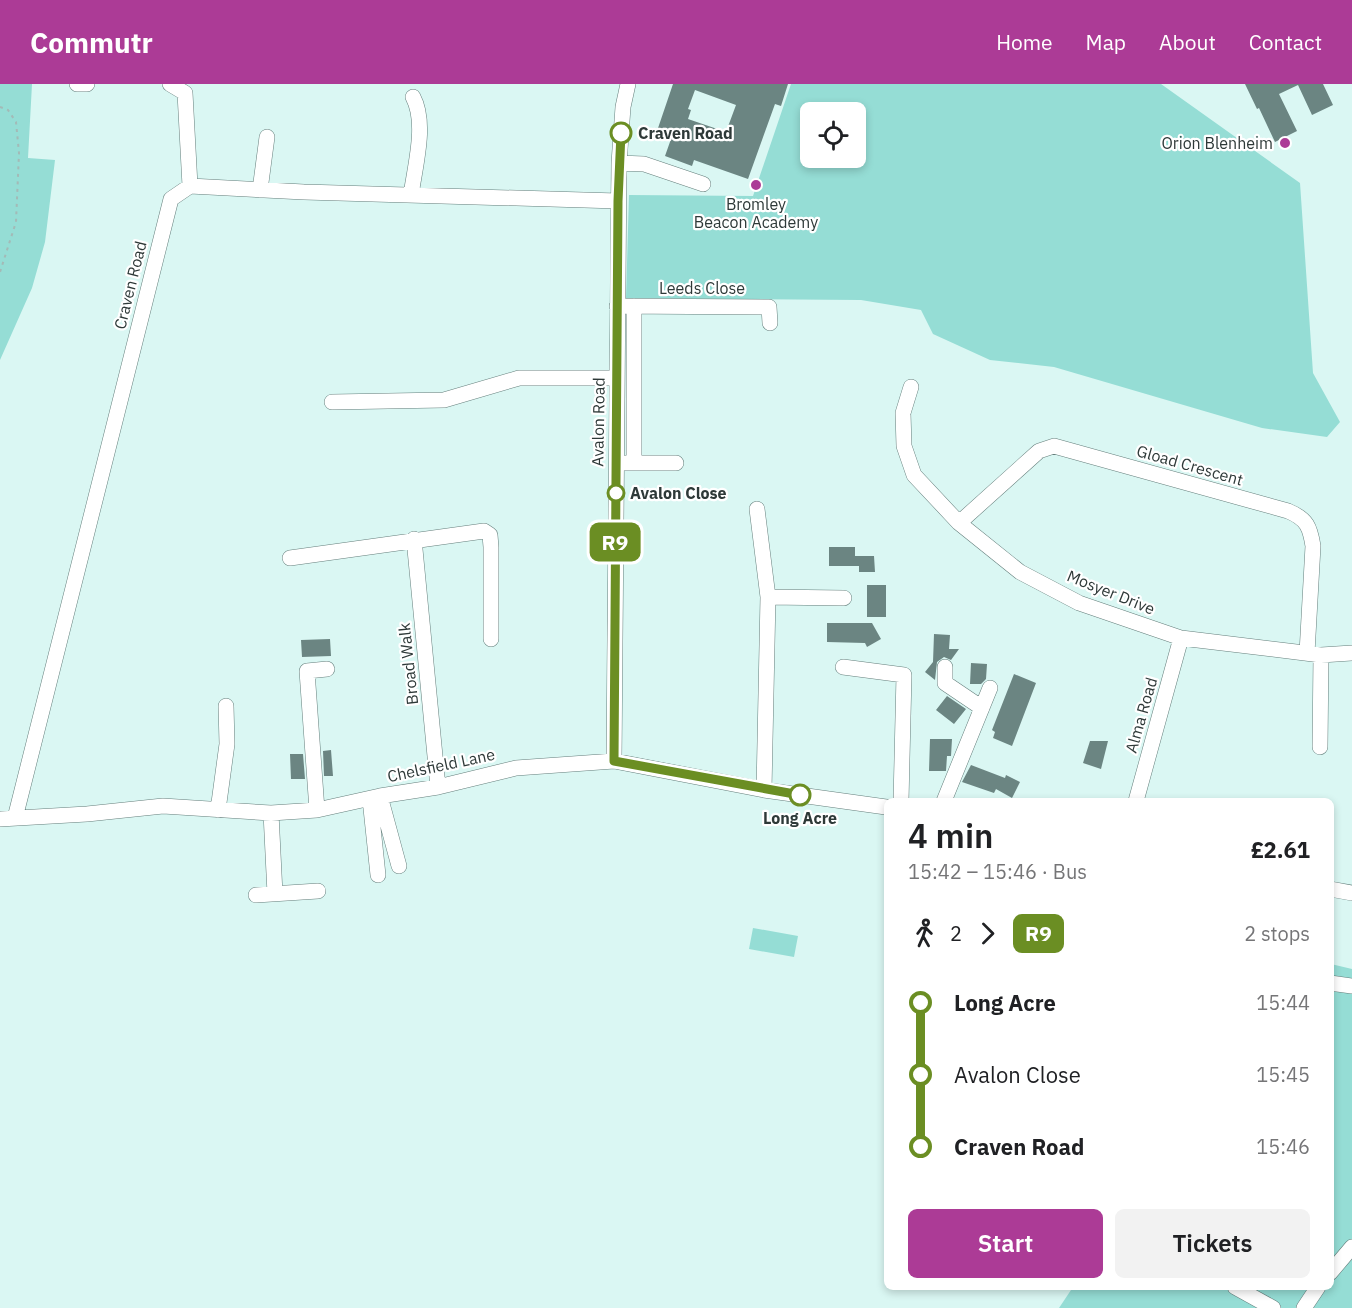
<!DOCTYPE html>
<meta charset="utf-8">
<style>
body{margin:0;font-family:"IBM Plex Sans",sans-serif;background:#f2f2f2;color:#202124;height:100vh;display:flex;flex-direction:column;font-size:22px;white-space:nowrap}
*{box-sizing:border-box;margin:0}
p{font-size:20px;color:#757577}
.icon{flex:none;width:33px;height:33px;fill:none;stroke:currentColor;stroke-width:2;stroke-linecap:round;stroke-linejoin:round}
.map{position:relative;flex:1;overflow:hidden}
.details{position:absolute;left:884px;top:714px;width:450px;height:492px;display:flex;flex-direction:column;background:#fff;border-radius:9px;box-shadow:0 3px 9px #0003}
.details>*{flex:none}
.badge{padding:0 12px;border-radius:9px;font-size:21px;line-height:39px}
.fabs{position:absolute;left:800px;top:18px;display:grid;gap:12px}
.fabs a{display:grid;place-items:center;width:66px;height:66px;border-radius:9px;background:#fff;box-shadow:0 3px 9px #0003;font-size:30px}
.map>.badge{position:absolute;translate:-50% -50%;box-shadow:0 0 0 3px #fff}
.legs{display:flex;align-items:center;gap:9px;height:66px;padding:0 24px;font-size:20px}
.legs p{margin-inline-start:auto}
.summary{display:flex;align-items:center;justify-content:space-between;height:102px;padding:0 24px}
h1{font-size:33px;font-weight:600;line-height:45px}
.action{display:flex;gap:12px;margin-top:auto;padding:12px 24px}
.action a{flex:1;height:69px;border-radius:9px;background:#ac3b96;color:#fff;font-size:24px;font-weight:600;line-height:69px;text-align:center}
.action a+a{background:#f2f2f2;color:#202124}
ul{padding:0 24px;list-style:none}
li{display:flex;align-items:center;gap:21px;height:72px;font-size:22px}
li i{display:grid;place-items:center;width:9px;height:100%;margin:0 8px;background:currentColor}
li i::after{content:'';width:15px;height:15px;margin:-8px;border:4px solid;border-radius:50%;background:#fff}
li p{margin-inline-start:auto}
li:first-child i{background:linear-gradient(#0000 50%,currentColor 0)}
li:last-child i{background:linear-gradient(currentColor 50%,#0000 0)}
header{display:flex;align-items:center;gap:36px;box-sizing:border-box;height:84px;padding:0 30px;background:#ac3b96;color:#fff}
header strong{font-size:28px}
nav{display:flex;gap:33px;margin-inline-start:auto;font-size:21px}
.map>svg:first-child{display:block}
.green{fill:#95ddd5;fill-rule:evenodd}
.building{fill:#6b8582;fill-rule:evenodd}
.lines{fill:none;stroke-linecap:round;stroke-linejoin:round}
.minor-casing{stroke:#657f7c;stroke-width:16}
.path{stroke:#a3bab7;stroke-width:2;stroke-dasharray:3 4.5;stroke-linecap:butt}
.minor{stroke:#fff;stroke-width:15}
.line-1-casing{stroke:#fff;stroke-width:14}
.line-1{stroke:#6b8e23;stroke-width:9}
.stop-1-dot{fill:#fff;stroke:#6b8e23;stroke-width:3}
.poi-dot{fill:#ac3b96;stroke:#fff;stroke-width:2}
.labels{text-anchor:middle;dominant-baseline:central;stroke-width:4.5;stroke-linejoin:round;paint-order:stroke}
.stop-label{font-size:16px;font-weight:bold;fill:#2e3938;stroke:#fff;text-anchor:start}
.poi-label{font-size:16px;fill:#2e3938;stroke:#fff;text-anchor:end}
.street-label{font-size:16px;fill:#2e3938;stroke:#fff}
</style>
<header>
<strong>Commutr</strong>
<nav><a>Home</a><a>Map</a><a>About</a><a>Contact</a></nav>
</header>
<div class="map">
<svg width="1352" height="1224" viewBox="0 0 1352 1224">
<rect width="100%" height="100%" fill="#daf7f3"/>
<path class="green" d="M0,0H32L28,74L55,76L45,158L32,204L0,276Z
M791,0H1161L1300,99L1313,289L1340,338L1327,353L1262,344L1054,283L990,276L933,250L921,226L861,216L626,214L629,111L753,112ZM810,28H855V74H810Z
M753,844L798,852L794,873L749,865Z
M1331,880L1352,885V1224H1059L1073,1203H1330Z"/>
<path class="building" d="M673,0H788L781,22L775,20L748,95L694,76L692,82L665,72L671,55L656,50ZM695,6L736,21L726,48L688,35L691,26L688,25Z
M1245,0H1323L1333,21L1312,31L1298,1L1279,10L1297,47L1275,58L1259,24L1257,25Z
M829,463H855V472H874L875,488H859V482H829Z
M867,501H886V533H867Z
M827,539H872L881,555L867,563L865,559L827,558Z
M934,550L950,551L949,565H959L951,576L944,573L937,578L935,596L925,588L933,578Z
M330,555L331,572L302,573L301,556Z
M971,579L987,580L986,595L981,600H970Z
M1014,590L1036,599L1012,662L993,654L995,648L992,646Z
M947,612L966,625L954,640L936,626Z
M930,655H952L951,672H947L946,687H929Z
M1090,657H1108L1101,685L1083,679Z
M331,666L333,692H324L323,667Z
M290,670H303L305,695H291Z
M971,681L1005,694L1006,691L1020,698L1012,714L996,705L994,709L962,698Z"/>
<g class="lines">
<g class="minor-casing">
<path id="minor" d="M77,0H87
M170,0L185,9L190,102
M619,79L644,80L703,100
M260,106L267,53
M411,111C415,82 427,39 413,13
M617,222L769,223L770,239
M911,303L903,329L904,362L914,391L959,439L1020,488L1079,519L1181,554L1321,571L1352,569
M332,318L444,316L519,294H617
M625,379H676
M634,379V222
M757,425L768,513L764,706
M959,439L1039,367L1054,362L1288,427C1307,435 1310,443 1313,462L1307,569
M414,455L438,703
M290,474L484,447L490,451L491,463V555
M768,513L844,514
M843,583L904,591L901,717
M945,583V599L982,624
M1320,663L1321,571
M614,677L619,79L623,23L628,0
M380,712L399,782
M370,715L378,791
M944,717L990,604
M1136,717L1181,554
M218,726L227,660L226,622
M317,726L307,587L327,585
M271,729L275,810
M15,734L171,115L190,102L304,108L618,117
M0,735L87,730L163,722L271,729L317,726L380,712L438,703L516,684L614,677L764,706L886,723
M1330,805L1352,809
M256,811L318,807
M1330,899L1352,902
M1330,1189L1352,1163
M1235,1203L1273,1224
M1304,1224L1318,1203"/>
</g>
<path class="path" d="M0,23L8,26L16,38L19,69L16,138L0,188"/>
<use href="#minor" class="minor"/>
</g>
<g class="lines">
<g class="line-1-casing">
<path id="line-1" d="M621,49L618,117L614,677L800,711"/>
</g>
<use href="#line-1" class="line-1"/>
</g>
<g class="stop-1-dot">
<circle cx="621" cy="49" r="10"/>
<circle cx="616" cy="409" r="8"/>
<circle cx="800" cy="711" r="10"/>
</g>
<g class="poi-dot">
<circle cx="1285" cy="59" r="6"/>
<circle cx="756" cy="101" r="6"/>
</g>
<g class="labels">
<g class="stop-label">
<text x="638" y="49">Craven Road</text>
<text x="630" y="409">Avalon Close</text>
<text x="800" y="734" text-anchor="middle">Long Acre</text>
</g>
<g class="poi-label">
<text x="1273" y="59">Orion Blenheim</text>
<text x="756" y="120" text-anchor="middle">Bromley<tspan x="756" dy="18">Beacon Academy</tspan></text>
</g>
<g class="street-label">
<text transform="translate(130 201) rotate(-76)">Craven Road</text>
<text x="702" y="204">Leeds Close</text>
<text transform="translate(598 338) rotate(-89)">Avalon Road</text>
<text transform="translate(1190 381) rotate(16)">Gload Crescent</text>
<text transform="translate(1111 508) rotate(22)">Mosyer Drive</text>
<text transform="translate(408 580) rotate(-96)">Broad Walk</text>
<text transform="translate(1141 631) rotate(-74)">Alma Road</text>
<text transform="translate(441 681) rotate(-12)">Chelsfield Lane</text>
</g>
</g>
</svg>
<div class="fabs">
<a><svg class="icon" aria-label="locate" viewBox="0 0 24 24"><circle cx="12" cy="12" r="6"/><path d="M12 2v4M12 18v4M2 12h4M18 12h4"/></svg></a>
</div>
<b class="badge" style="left:615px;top:458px;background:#6b8e23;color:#fff">R9</b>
<section class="details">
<div class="summary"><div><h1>4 min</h1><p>15:42 – 15:46 · Bus</p></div><b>£2.61</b></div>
<div class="legs"><svg class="icon" aria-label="walk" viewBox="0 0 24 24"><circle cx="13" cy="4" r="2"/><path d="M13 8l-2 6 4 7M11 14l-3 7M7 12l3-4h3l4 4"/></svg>2<svg class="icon" aria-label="forward" viewBox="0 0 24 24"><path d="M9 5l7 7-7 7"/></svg><b class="badge" style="background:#6b8e23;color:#fff">R9</b><p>2 stops</p></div>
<ul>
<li><i style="color:#6b8e23"></i><b>Long Acre</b><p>15:44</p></li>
<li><i style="color:#6b8e23"></i><span>Avalon Close</span><p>15:45</p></li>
<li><i style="color:#6b8e23"></i><b>Craven Road</b><p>15:46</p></li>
</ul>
<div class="action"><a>Start</a><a>Tickets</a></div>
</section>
</div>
